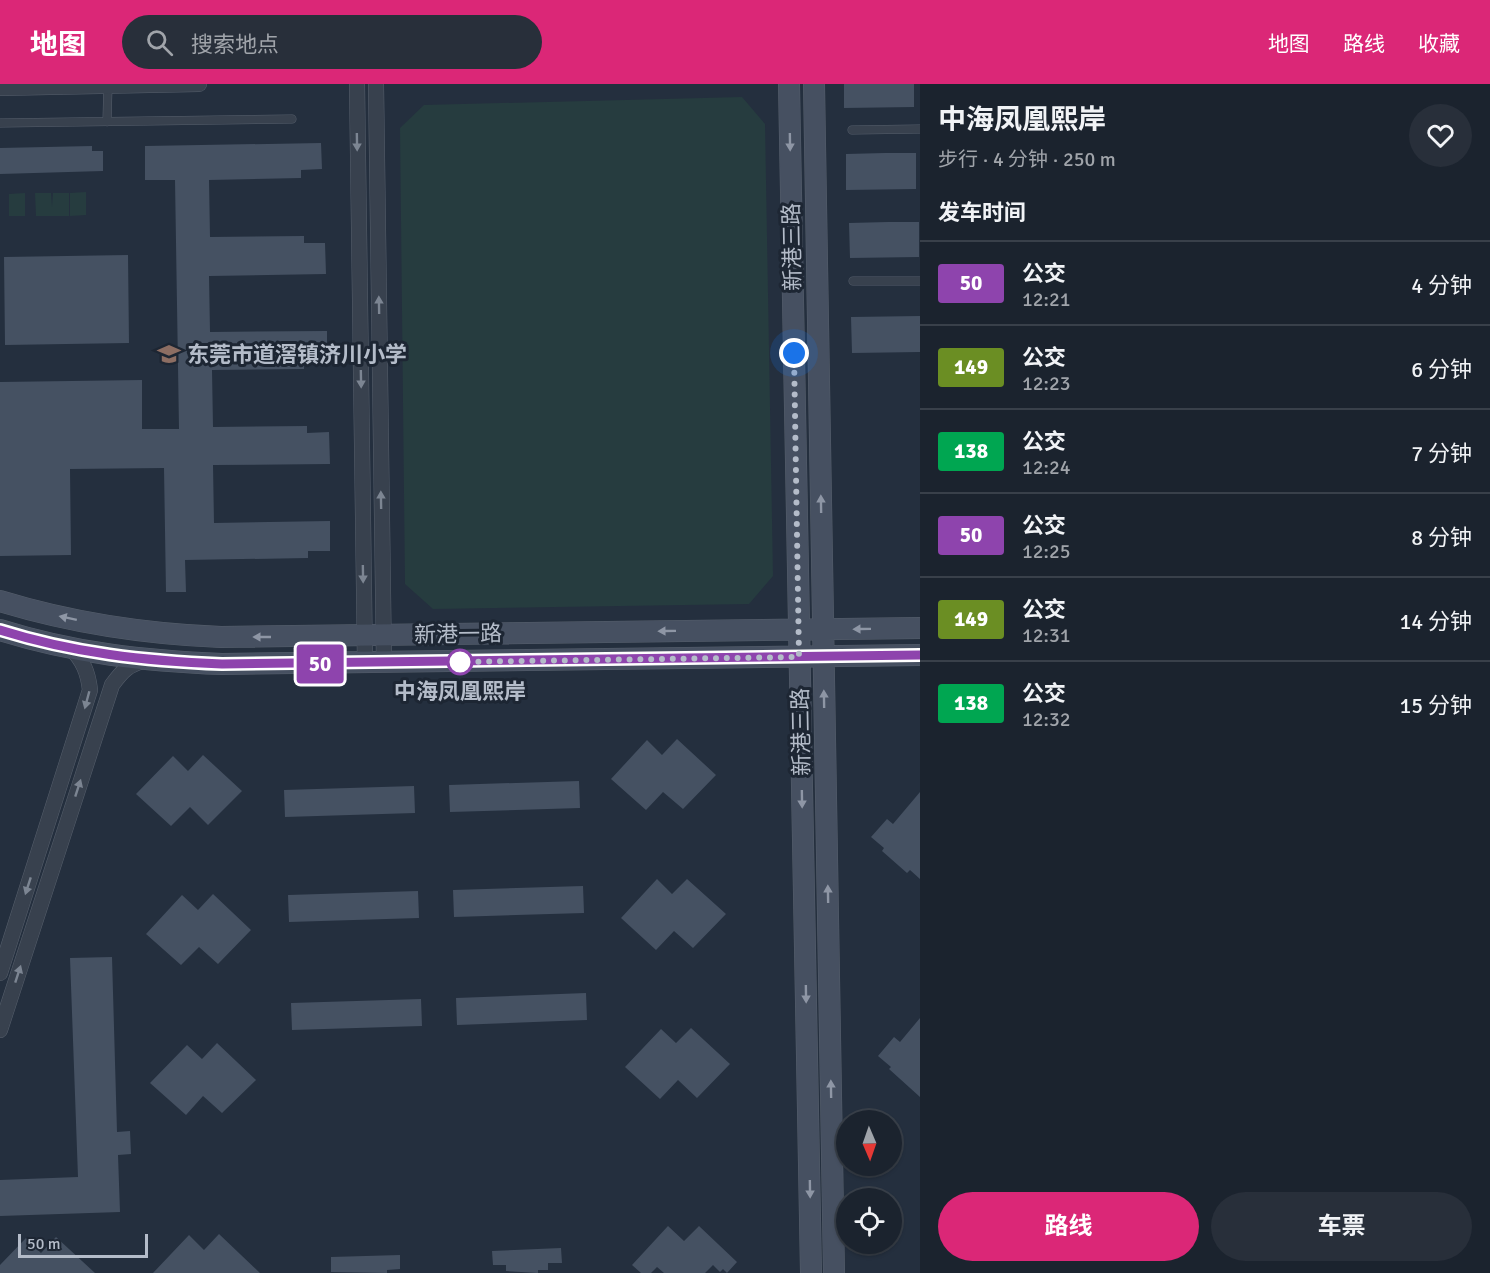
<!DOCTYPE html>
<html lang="zh">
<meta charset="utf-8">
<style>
body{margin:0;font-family:Signika,"Noto Sans SC",sans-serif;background:#282f3a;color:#f1f3f6;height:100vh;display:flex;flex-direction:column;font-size:22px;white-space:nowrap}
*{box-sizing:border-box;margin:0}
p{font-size:20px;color:#a0a4aa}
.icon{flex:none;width:33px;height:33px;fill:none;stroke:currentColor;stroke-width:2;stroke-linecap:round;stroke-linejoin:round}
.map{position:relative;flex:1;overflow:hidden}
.drawer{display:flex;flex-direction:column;background:#1b232e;width:570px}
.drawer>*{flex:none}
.badge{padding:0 12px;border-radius:4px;font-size:21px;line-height:39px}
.needle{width:39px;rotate:178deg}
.buttons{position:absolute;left:836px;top:1026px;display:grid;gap:12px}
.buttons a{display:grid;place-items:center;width:66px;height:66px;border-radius:50%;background:#1b232e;box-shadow:0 2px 4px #0004,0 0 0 2px #39404a;font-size:30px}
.scale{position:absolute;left:18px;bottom:15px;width:130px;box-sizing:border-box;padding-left:6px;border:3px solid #b4bcc9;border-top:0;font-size:16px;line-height:21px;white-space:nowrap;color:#b4bcc9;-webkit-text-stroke:4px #1d2633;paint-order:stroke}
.you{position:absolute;width:30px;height:30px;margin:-15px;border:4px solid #fff;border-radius:50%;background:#1a73e8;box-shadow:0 0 0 9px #1a73e833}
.map>.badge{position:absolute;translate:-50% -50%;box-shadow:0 0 0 3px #fff}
h2{padding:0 18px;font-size:22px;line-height:54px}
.round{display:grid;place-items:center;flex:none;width:63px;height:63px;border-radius:32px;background:#282f3a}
.headline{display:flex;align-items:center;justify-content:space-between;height:102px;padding:0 18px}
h1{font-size:28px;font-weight:700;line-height:45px}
.action{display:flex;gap:12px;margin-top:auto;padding:12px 18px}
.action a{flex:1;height:69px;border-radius:36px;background:#db2777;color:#fff;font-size:24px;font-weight:700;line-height:69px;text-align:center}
.action a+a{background:#282f3a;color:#f1f3f6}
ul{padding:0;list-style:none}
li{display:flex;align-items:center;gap:18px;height:84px;padding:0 18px;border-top:2px solid #39404a}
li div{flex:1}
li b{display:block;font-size:22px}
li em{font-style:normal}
li .badge{min-width:66px;font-weight:700;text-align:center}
header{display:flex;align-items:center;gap:36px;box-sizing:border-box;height:84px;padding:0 30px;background:#db2777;color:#fff}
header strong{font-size:28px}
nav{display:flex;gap:33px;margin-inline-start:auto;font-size:21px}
.search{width:420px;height:54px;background:#282f3a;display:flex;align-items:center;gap:15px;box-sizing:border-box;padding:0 21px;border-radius:33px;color:#a0a4aa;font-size:22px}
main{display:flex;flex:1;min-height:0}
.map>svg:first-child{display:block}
.green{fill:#263c3f}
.building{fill:#455162}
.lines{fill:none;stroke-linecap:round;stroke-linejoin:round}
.lane-casing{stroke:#565f6c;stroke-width:9}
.street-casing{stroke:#565f6c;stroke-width:16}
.secondary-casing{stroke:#565f6c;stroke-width:22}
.lane{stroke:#38414e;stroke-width:8}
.street{stroke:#38414e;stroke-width:15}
.secondary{stroke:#465061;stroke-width:21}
.oneway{fill:#7c8592}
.oneway2{fill:#8e96a5}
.line-casing{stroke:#fff;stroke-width:14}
.line{stroke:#8e44ad;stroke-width:9}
.walk{stroke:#b4bcc9;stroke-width:6;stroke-dasharray:0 10.8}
.stop-dot{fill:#fff;stroke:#8e44ad;stroke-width:3}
.labels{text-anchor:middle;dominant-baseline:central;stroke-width:6;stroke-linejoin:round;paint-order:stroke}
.street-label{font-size:22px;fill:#b4bcc9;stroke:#1d2633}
.poi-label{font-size:22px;font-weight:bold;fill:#b4bcc9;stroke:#1d2633;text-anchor:start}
.stop-label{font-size:22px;font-weight:bold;fill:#b4bcc9;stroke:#1d2633}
</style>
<header>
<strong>地图</strong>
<div class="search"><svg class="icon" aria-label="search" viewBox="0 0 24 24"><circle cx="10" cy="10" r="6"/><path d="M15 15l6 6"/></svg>搜索地点</div>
<nav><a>地图</a><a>路线</a><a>收藏</a></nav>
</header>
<main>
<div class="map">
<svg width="920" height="1189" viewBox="0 0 920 1189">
<rect width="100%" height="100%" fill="#242f3e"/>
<path class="green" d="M742,13L765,40L773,492L749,520L433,525L405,500L400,44L424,21Z
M86,108V131L70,132V109Z
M25,109V132H9V110Z
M35,109H51L52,123L53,109H69V132H36Z"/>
<path class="building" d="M844,0H914V23L844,24Z
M321,59L322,85L301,86V94L209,96L210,153L304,152V159H325L326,190L209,192L210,248L327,247V278H304V285L212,286L213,343L307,342V349L329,348L330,380L213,381L214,439L330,437V467H308V474L185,476L186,508H166L164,384L70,385L71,471L0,472V298L142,296V345H179L175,96H145V62Z
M92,62V67H103V87L0,90V64Z
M885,69H916V105L846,106V70Z
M888,138H919V173L850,174L849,139Z
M128,171L129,259L5,261L4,173Z
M920,232V268L852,269L851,233Z
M677,655L716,691L683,725L663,708L646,726L611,695L647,656L662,671Z
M203,671L242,707L208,741L190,723L171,742L136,710L173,672L188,687Z
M579,697L580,724L450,728L449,701Z
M414,702L415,729L285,733L284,706Z
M920,708V795L910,786L907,789L882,767L884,764L871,753L887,735L893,740Z
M657,795L672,810L687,795L726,830L693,864L674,847L656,866L621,834Z
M583,802L584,829L454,833L453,806Z
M418,807L419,834L289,838L288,811Z
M213,810L251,846L218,880L199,863L181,881L146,850L182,811L198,826Z
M112,873L117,1048L130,1047L131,1070L118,1071L120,1128L0,1132V1096L78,1093L70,874Z
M586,909L587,936L457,941L456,914Z
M421,915L422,942L292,946L291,919Z
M920,934V1013L889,985L891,983L878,972L894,953L900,958Z
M691,944L730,980L697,1014L678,996L660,1015L625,983L661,945L676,959Z
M217,959L256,996L222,1029L203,1012L186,1031L150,999L187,961L202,975Z
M668,1142L684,1157L699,1142L737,1178L727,1189L723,1185L720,1188L713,1181L705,1189H664L657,1183L651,1189H641L632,1181Z
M219,1150L260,1189H153L189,1151L204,1166Z
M56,1153L95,1189H0V1181L26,1154L41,1169Z
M561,1164L562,1179H548V1186H538V1189L506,1187V1181H493L492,1167Z
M400,1171V1185L387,1186V1189L331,1188V1173Z"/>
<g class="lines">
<g class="lane-casing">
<path id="lane" d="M107,38L108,0
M0,39L292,35
M852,46L920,45
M853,197H920"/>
</g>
<g class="street-casing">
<path id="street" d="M357,0L365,579
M376,0L384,579
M0,4L199,0
M0,889L90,606C88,588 83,577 71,564
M0,946L112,601C123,586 127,582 145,576"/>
</g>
<g class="secondary-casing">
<path id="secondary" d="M789,0L811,1189
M814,0L834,1189
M0,517C72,539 146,550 221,553L920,544
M0,546C73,569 145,577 222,580L920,571"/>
</g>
<use href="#lane" class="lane"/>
<use href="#street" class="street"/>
<use href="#secondary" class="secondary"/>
</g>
<defs><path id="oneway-solid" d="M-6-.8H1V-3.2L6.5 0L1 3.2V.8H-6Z" transform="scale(1.5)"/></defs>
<g class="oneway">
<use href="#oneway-solid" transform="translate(357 58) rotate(89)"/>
<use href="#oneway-solid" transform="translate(379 221) rotate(-91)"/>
<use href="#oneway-solid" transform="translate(361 295) rotate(89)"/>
<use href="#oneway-solid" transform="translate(381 416) rotate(-91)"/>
<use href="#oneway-solid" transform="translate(363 490) rotate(89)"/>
<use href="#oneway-solid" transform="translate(87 616) rotate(105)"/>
<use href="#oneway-solid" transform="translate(78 704) rotate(-72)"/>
<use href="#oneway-solid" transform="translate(28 802) rotate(108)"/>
<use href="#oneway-solid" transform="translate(18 890) rotate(-72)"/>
</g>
<g class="oneway2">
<use href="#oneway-solid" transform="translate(790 58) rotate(89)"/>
<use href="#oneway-solid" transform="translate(821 420) rotate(-91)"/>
<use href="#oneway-solid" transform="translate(68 534) rotate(-168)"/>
<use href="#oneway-solid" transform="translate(862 545) rotate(179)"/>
<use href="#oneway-solid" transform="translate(667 547) rotate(179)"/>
<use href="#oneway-solid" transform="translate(262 553) rotate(180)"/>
<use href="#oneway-solid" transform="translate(824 615) rotate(-91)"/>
<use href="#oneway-solid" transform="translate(802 715) rotate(89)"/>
<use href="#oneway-solid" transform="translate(828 810) rotate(-91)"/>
<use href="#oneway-solid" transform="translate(806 910) rotate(89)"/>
<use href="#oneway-solid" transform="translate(831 1005) rotate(-91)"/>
<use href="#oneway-solid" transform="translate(810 1105) rotate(89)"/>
</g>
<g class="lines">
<g class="line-casing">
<path id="line" d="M0,546C73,569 145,577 222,580L920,571"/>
</g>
<use href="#line" class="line"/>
<path class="walk" d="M460,578H453L799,573L794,269"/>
</g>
<defs>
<g id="school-bare" transform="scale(1.8)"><path d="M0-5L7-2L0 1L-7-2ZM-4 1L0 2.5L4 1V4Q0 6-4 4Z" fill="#8d6e63" stroke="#1d2633" stroke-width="2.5" paint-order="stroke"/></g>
</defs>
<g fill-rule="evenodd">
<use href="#school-bare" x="169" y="270"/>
</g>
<circle class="stop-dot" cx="460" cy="578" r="12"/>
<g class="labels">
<g class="street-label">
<text transform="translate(792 163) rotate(-91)">新港三路</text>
<text transform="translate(458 550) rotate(-1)">新港一路</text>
<text transform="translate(801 648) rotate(-91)">新港三路</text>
</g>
<g class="poi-label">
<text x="187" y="270">东莞市道滘镇济川小学</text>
</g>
<g class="stop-label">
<text x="460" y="607">中海凤凰熙岸</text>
</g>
</g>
</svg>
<div class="buttons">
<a><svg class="needle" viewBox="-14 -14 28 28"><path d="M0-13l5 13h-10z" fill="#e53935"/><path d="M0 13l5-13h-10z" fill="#a0a4aa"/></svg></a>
<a><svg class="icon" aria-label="locate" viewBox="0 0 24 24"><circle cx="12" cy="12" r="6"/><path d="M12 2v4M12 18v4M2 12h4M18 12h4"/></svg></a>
</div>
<div class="scale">50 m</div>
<div class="you" style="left:794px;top:269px"></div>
<b class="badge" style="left:320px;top:580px;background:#8e44ad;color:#fff">50</b>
</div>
<section class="drawer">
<div class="headline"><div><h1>中海凤凰熙岸</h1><p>步行 · 4 分钟 · 250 m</p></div><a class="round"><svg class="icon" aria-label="heart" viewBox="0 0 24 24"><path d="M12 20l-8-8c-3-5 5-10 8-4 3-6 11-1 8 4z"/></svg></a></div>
<h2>发车时间</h2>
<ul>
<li><span class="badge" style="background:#8e44ad;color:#fff">50</span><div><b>公交</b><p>12:21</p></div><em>4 分钟</em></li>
<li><span class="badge" style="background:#6b8e23;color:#fff">149</span><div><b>公交</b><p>12:23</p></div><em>6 分钟</em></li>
<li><span class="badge" style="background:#00a651;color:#fff">138</span><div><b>公交</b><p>12:24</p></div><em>7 分钟</em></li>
<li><span class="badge" style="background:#8e44ad;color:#fff">50</span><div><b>公交</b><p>12:25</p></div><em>8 分钟</em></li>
<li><span class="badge" style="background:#6b8e23;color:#fff">149</span><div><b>公交</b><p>12:31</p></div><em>14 分钟</em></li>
<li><span class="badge" style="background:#00a651;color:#fff">138</span><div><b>公交</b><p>12:32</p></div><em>15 分钟</em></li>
</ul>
<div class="action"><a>路线</a><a>车票</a></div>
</section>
</main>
